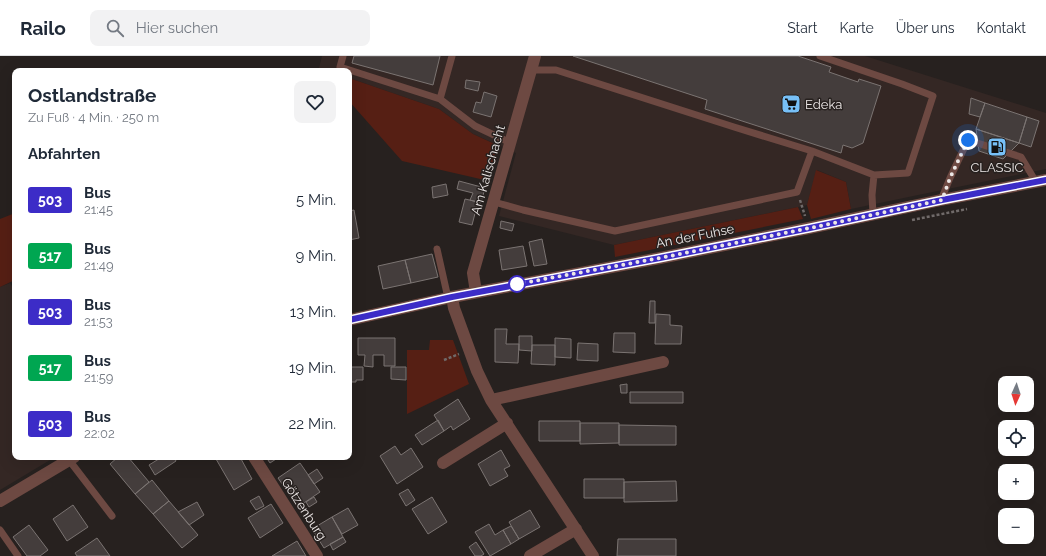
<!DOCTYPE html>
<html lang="de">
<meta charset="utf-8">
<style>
body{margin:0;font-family:Raleway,sans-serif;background:#f2f2f3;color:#1f2937;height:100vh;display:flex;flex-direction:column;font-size:15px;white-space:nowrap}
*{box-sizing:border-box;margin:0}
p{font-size:13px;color:#747a83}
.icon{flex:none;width:22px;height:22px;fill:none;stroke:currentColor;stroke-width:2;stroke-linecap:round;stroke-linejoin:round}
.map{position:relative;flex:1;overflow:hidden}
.drawer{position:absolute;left:12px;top:12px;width:340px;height:392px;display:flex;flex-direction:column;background:#fff;border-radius:8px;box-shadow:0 4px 16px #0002}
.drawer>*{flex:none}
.badge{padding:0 8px;border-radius:3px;font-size:14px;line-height:26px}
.needle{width:26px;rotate:183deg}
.tools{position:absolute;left:998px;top:320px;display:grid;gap:8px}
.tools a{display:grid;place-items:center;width:36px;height:36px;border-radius:8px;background:#fff;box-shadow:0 4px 16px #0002;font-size:20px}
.you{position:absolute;width:20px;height:20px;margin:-10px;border:3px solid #fff;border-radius:50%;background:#1a73e8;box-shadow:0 0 0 6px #1a73e833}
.map>.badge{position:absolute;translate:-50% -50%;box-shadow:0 0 0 2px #fff}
h2{padding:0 16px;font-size:15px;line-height:36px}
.round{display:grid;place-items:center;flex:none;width:42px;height:42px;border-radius:8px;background:#f2f2f3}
.headline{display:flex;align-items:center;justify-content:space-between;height:68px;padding:0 16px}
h1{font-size:19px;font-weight:700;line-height:30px}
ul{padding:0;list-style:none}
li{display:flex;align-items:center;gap:12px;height:56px;padding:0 16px}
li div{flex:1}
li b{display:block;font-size:15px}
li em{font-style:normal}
li .badge{min-width:44px;font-weight:700;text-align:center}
header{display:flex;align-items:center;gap:24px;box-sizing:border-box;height:56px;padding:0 20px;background:#fff;border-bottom:1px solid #e0e1e3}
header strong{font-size:19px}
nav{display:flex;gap:22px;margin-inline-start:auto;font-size:14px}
.search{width:280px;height:36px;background:#f2f2f3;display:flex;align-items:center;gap:10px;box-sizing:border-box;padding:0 14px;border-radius:8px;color:#747a83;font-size:15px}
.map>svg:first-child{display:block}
.built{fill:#342724}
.green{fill:#561f14}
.building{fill:#443d3c;stroke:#7b7472}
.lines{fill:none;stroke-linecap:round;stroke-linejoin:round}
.path{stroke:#706a69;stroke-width:2.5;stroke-dasharray:3 2;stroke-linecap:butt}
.service{stroke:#6d4942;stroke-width:7}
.minor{stroke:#6d4942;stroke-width:12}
.tertiary{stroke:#6d4942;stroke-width:12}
.line-casing{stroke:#fff;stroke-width:9}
.line{stroke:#3c2cc7;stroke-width:6}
.walk{stroke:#ece7e6;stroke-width:4;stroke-dasharray:0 7.2}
.stop-dot{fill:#fff;stroke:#3c2cc7;stroke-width:2}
.labels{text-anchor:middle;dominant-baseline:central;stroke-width:3;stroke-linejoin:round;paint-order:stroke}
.poi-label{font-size:13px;fill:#ece7e6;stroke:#27211f;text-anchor:start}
.street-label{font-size:13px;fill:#ece7e6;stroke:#27211f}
</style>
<header>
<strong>Railo</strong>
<div class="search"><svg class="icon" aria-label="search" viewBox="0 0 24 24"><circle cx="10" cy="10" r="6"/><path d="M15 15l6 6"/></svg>Hier suchen</div>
<nav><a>Start</a><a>Karte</a><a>Über uns</a><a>Kontakt</a></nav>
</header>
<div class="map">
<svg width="1046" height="500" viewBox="0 0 1046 500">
<rect width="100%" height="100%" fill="#27211f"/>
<path class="built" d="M322,0H865L1046,57V113L918,139L851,153L846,126L817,114L807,149L798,151L614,189L499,160L516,97L473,78L439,53L349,22V15H329L319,12Z
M10,227L15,235V401H55L0,434V231Z"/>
<path class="green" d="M349,22L439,53L473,78L497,89L489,125L402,105L349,45Z
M816,114L846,126L851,153L811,163L807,149Z
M798,151L803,163L615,201L614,189Z
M15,157V224L0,231V163Z
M430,284H453L469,328L407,358V294H429Z"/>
<path class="building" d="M354,0H440L433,29L352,7Z
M573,0H798L831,11L829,16L858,26L859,23L881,30L863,87L852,92L843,89L841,97L705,53L707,44Z
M466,24L480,26L478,35L465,32Z
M484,36L497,40L491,61L473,56L476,46L481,47Z
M971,42L985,47L980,61L969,58Z
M985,47L1027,61L1019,87L976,73Z
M1027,61L1039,65L1031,91L1019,87Z
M976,73L1019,87L1003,103L979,95Z
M459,125L485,132L481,147L470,144L473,137L457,133Z
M446,128L448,139L433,142L432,131Z
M465,143L478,146L472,169L459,166Z
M354,154L359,182L349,184V155Z
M501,165L514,168L512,175L500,172Z
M542,183L547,208L534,210L529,186Z
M523,190L527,210L502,214L499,194Z
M432,198L438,221L411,227L405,204Z
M405,204L411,227L383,233L378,210Z
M650,245H655V267H649Z
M656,258L670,259V269L682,270L681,288H655Z
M495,273H507L506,288H519L518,307L495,306Z
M614,277H635V297L613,296Z
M519,280H532V295L519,294Z
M358,282H395V310H384V299H373V311L364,310L365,299H358Z
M555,282L571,283V302L555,301Z
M578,287L598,288V305L577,304Z
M532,289H555V309L531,308Z
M349,311H363V324H356V326H349Z
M391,311H406V324L391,323Z
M627,328V337H621L620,329Z
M630,336H683V347H630Z
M458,343L470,363L453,374L451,370L444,375L434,359Z
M438,364L444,375L422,389L415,379Z
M539,365H580V385H539Z
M580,367H619V387L580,388Z
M619,369L676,370V389H619Z
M395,390L401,399L411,392L423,411L397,428L380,400Z
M501,394L510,410L504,413L508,420L490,430L478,408Z
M118,401H128L149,426L135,438L110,408Z
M162,401H174L176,405L155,419L149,409Z
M220,401H240L252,423L234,434L216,403Z
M266,401H279L270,407Z
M300,407L320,436L298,451L278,422Z
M317,413L323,422L314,428L308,419Z
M584,423H624V442H584Z
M152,424L169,445L153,458L135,438Z
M676,425L677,445L624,446V426Z
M408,433L415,444L406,450L399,438Z
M259,440L264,450L256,454L250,445Z
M314,441L317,446L309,451L306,446Z
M432,441L447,466L428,478L412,453Z
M169,445L198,479L182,492L153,458Z
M197,446L204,459L189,469L178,456Z
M271,448L283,467L260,482L248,462Z
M73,449L88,471L67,485L53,463Z
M348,452L358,469L342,478L332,461Z
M530,454L540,471L519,483L509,466Z
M332,461L343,481L324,492L312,473Z
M489,468L495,479L503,474L511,488L490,500L475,476Z
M29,469L48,494L40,500H27L13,481Z
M511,470L519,483L511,488L503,474Z
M343,481L346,486L333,494L330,488Z
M97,482L110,500H77L75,497Z
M618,483H676V500H617Z
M297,485L306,500H272Z
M476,486L484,498L481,500H475L469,491Z"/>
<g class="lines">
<path class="path" d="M800,144L805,160
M912,164L967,153
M444,304L459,298"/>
<path class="service" d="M343,0L340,11L440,43L475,70L511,87
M820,0L902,28L933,40L908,117L874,119
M531,14H556L734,71L812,95
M440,43L452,0
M941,144L950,122L968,84L1021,101L1036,126
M494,146L523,154L615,175L797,136L812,95L874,119L872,139L873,158
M437,193L448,242
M69,404L112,460
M0,474L18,500"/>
<path class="minor" d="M476,236L473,217L535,0
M452,241L454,252L477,315L491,344L593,500
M491,344L663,306
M254,401L317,500
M443,407L507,367
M530,500L576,473"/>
<path class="tertiary" d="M349,264L452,241L660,202L809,172L941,144L1046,124
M0,445L74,401"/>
</g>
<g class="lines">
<g class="line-casing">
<path id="line" d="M349,264L452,241L660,202L810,172L942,144L1046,124"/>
</g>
<use href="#line" class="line"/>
<path class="walk" d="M517,228L660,202L810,172L942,144L950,122L968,84"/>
</g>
<defs>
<g id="supermarket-square" transform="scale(1)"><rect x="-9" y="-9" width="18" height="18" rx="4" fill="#77c0f7" stroke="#27211f"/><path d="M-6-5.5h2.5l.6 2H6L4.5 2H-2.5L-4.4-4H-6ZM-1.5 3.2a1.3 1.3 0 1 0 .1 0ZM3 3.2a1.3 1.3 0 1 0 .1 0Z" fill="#111"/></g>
<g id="fuel-square" transform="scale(1)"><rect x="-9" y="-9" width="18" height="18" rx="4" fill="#77c0f7" stroke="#27211f"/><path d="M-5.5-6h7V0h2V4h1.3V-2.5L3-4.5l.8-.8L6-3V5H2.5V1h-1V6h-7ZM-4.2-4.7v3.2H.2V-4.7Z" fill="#111"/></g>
</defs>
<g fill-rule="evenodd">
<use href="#supermarket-square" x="791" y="48"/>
<use href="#fuel-square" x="997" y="91"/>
</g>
<circle class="stop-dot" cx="517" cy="228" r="8"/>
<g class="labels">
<g class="poi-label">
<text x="805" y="48">Edeka</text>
<text x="997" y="111" text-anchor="middle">CLASSIC</text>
</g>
<g class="street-label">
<text transform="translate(488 114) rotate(-74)">Am Kalischacht</text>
<text transform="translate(695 180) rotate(-11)">An der Fuhse</text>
<text transform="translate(304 453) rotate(57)">Götzenburg</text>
</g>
</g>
</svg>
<div class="tools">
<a><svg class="needle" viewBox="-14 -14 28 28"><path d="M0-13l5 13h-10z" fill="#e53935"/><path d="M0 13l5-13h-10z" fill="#747a83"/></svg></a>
<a><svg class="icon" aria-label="locate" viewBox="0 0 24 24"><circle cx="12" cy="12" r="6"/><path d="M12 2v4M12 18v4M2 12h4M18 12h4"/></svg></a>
<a>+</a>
<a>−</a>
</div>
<div class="you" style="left:968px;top:84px"></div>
<section class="drawer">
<div class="headline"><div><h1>Ostlandstraße</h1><p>Zu Fuß · 4 Min. · 250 m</p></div><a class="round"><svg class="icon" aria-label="heart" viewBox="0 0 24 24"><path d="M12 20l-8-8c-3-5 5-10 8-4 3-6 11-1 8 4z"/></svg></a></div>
<h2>Abfahrten</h2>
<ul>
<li><span class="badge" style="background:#3c2cc7;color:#fff">503</span><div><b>Bus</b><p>21:45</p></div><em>5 Min.</em></li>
<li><span class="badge" style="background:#00a651;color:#fff">517</span><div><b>Bus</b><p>21:49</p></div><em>9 Min.</em></li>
<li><span class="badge" style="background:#3c2cc7;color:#fff">503</span><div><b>Bus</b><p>21:53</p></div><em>13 Min.</em></li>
<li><span class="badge" style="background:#00a651;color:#fff">517</span><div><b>Bus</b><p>21:59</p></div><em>19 Min.</em></li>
<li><span class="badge" style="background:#3c2cc7;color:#fff">503</span><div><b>Bus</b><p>22:02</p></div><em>22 Min.</em></li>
</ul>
</section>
</div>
